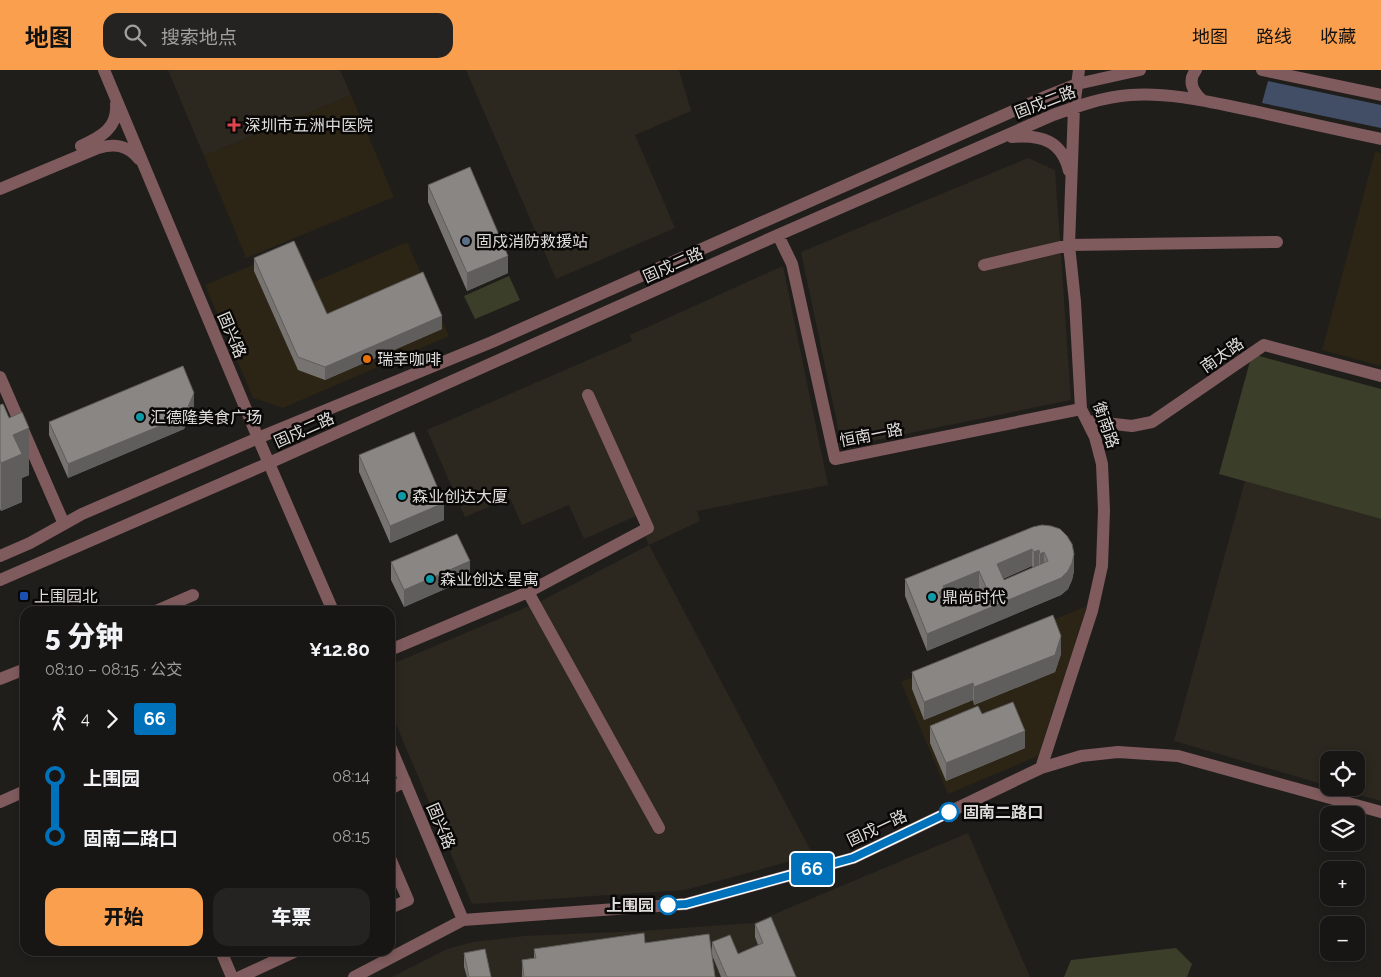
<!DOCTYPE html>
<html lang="zh">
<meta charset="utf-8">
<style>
body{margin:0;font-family:Raleway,"Noto Sans SC",sans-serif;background:#252322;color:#f1f3f6;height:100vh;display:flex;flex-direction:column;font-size:19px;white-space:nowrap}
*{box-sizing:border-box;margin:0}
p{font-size:16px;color:#9f9fa0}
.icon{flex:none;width:28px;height:28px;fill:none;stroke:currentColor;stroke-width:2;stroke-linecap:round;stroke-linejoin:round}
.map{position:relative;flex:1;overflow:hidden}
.side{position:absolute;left:20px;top:536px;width:375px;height:350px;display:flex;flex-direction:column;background:#181614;border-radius:15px;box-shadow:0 2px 8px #0003,0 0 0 1px #363534}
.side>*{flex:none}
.badge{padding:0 10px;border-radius:4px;font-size:18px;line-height:32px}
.fabs{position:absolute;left:1320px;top:681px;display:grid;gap:10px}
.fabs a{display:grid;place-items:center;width:45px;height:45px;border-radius:10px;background:#181614;box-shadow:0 2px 8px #0003,0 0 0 1px #363534;font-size:25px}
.map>.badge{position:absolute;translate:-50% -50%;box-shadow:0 0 0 2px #fff}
.legs{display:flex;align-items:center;gap:8px;height:55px;padding:0 25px;font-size:16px}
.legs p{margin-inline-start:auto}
.overview{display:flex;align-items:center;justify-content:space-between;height:85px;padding:0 25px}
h1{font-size:28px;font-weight:800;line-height:38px}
.button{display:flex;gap:10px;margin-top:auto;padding:10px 25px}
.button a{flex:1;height:58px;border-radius:15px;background:#fa9f4e;color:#111;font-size:20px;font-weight:800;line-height:58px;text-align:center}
.button a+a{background:#252322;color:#f1f3f6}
ul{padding:0 25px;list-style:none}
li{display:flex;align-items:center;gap:18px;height:60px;font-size:19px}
li i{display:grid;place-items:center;width:8px;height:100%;margin:0 6px;background:currentColor}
li i::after{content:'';width:12px;height:12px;margin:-6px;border:4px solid;border-radius:50%;background:#181614}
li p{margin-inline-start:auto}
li:first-child i{background:linear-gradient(#0000 50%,currentColor 0)}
li:last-child i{background:linear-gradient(currentColor 50%,#0000 0)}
header{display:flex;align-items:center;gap:30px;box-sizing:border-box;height:70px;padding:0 25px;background:#fa9f4e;color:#111}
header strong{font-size:24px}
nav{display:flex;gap:28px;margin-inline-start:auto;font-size:18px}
.search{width:350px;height:45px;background:#252322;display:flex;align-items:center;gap:12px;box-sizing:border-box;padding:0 18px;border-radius:15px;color:#9f9fa0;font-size:19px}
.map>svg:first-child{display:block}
.commercial{fill:#2c2414}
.built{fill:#2c271f}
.green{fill:#3b3e29}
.water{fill:#414e66}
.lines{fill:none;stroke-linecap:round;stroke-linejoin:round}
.minor{stroke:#7f5b5d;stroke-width:12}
.wall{fill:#767371;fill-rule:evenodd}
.shaded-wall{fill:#605e5c}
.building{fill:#898683;stroke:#605e5c;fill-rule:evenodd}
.line-1-casing{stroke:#fff;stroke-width:11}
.line-1{stroke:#0072bc;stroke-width:8}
.health-dot{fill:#e0444e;stroke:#090807;stroke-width:2}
.service-dot{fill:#5c6f8a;stroke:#090807;stroke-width:2}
.food-dot{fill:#e8710a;stroke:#090807;stroke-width:2}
.culture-dot{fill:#0f9aa8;stroke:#090807;stroke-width:2}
.transit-dot{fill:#1a4fb4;stroke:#090807;stroke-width:2}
.stop-1-dot{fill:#fff;stroke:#0072bc;stroke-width:2.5}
.labels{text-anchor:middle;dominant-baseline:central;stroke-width:5;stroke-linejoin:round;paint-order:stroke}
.street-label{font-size:16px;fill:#dfdddb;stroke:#090807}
.poi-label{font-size:16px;fill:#dfdddb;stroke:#090807;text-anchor:start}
.stop-label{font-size:16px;font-weight:bold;fill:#dfdddb;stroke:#090807;text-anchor:start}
</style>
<header>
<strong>地图</strong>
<div class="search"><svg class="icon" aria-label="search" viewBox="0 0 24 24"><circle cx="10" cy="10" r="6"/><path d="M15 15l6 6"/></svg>搜索地点</div>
<nav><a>地图</a><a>路线</a><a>收藏</a></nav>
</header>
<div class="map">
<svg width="1381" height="907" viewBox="0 0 1381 907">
<rect width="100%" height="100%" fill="#201e1b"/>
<path class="commercial" d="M351,25L394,127L246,188L204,86Z
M1375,82L1381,83V296L1322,280Z
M407,172L449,266L283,338L253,328L205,215L298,176L314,212Z
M1087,536L1038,686L948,724L901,612Z"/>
<path class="built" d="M168,0H340L351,25L204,86Z
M466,0H679L691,41L635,65L675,158L556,209Z
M1028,88L1055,100L1071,330L842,377L801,182Z
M783,196L828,415L697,441L700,451L649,475L813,785L685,820L472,834L390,640V595L541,531L649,475L636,446L584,469L569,435L522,455L510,428L465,447L427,360L632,271L630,265Z
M1245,411L1381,449V731L1335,718H1356V690H1329V716L1174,671Z
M968,763L1030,907H392L447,879L473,872L524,866L641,861L753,853Z"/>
<path class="green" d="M509,206L520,230L475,249L464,226Z
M1252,284L1381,319V449L1219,404Z
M1176,878L1192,894L1187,907H1064L1071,890Z"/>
<path class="water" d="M1268,11L1381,35V58L1262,33Z"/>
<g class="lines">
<path class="minor" d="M104,0L258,368L333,541
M1196,0C1187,11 1193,22 1202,30
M1262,0L1381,25
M1012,67C1041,64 1062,71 1069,101
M81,76C101,67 118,58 116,34
M0,119L98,78C115,73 128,75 139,89
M778,165L792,194L835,389L1081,339
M984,195L1069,175L1277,172
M0,307L64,454
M1087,351L1132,356L1152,352L1264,275L1381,306
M0,486L30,473L82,444L258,368L492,272L1047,26L1077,14L1140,0
M0,510L269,393L778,165L1053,45C1078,36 1103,27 1130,25C1172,22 1214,33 1254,41C1297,51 1339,60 1381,69
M528,522L659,758
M156,541L193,525
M390,580L528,522L648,458L588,325
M0,609L25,599
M390,676L463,850
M1041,698L1092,541L1102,496L1104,440L1102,394L1095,367L1081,339L1075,232L1069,175L1074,37L1079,0
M390,719L405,711
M0,732L25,721
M390,788L408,830L390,838
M221,881L232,907
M240,907L296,881
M354,907L463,850L686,834L853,788L1041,698L1081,686L1118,682L1178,686L1381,742"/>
</g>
<path class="wall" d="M428,115L508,203L467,221L428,132Z
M254,188L327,244L442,259L325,310L298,300L254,201Z
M0,335L29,405L22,408V432L1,441L0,439Z
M194,336L184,359L68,408L49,365V352Z
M359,385L444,450L390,473L359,402Z
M1033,457L1074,501L1072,510L1068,519L1061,525L927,581L905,526V509ZM1032,496L1033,498L1004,510L1003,509ZM979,518L980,520L945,534V533Z
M391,492L470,508L404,537L391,510Z
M1061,584L1055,602L974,635L973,630L924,650L912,619V602Z
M982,644L1025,678L946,711L930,673V656Z
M755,854L796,907H721L712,885V872L738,884L758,875L755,867Z
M645,873L715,907H522V890L534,888V879Z
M464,883L491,907H467L464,897Z"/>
<path class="shaded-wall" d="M508,186V203L467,221V203Z
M442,246V259L325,310V297Z
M194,323V336L184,359L68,408V394Z
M29,358V405L22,408V432L1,441V393L13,365Z
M444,433V450L390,473V456Z
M1032,479V496L997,511V494Z
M1039,480V498L1034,500V482Z
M1044,482V499L1040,501V484Z
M1074,484V501L1072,510L1068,519L1061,525L927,581V564Z
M470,491V508L404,537V520Z
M979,501V518L945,533V537L939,522L943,516Z
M1061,566V584L1055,602L974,635V617Z
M973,613V630L924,650V632Z
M1025,661V678L946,711V693Z"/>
<path class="building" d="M470,97L508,186L467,203L428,115Z
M294,171L327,244L423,202L442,246L325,297L298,287L254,188Z
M183,296L194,323L184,346L68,394L49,352Z
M3,334L9,348L22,342L29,358L13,365L22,384L1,393L0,391V335Z
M414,362L444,433L390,456L359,385Z
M1042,455L1051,456L1060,459L1067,466L1072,474L1074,484L1072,493L1068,501L1061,508L927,564L905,509L1033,457ZM1032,479L1034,482L1039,480L1040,484L1044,482L1048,491L1004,510L997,494ZM979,501L986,517L944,534L939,522L945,520L943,516Z
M457,464L470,491L404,520L391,492Z
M1053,545L1061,566L1055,585L974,617L973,613L924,632L912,602Z
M1013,632L1025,661L946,693L930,656L978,636L982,644Z
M771,847L796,907H727L712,872L730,865L738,884L763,873L755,854Z
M644,863L645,873L709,864L715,907H524L522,890L536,888L534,879Z
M485,879L491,907H469L464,883Z"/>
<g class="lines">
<g class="line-1-casing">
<path id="line-1" d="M668,835L686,834L853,788L949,742"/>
</g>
<use href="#line-1" class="line-1"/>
</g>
<path class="health-dot" d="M231.5 47.5h5v5h5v5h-5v5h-5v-5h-5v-5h5z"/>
<circle class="service-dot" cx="466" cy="171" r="5"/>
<circle class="food-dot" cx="367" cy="289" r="5"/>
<g class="culture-dot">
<circle cx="140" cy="347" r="5"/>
<circle cx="402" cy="426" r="5"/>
<circle cx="430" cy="509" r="5"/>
<circle cx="932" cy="527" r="5"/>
</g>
<rect class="transit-dot" x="19" y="521" width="10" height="10" rx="2.5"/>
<g class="stop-1-dot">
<circle cx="949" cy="742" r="9"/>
<circle cx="668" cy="835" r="9"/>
</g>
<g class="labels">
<g class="street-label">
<text transform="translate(1045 32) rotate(-21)">固戍二路</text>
<text transform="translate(673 195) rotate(-24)">固戍二路</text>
<text transform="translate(232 265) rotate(67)">固兴路</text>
<text transform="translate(1222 285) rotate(-35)">南太路</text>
<text transform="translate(1106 355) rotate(71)">衡南路</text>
<text transform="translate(304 360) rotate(-24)">固戍二路</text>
<text transform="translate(871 365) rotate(-11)">恒南一路</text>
<text transform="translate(441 756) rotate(67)">固兴路</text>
<text transform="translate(877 758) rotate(-25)">固戍一路</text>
</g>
<g class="poi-label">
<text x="245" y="55">深圳市五洲中医院</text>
<text x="476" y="171">固戍消防救援站</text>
<text x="377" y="289">瑞幸咖啡</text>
<text x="150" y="347">汇德隆美食广场</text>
<text x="412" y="426">森业创达大厦</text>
<text x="440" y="509">森业创达·星寓</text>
<text x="34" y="526">上围园北</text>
<text x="942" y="527">鼎尚时代</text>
</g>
<g class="stop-label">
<text x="963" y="742">固南二路口</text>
<text x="654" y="835" text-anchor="end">上围园</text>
</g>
</g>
</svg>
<div class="fabs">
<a><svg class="icon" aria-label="locate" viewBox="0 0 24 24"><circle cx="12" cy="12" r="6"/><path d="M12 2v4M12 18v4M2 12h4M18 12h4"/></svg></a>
<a><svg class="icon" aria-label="layers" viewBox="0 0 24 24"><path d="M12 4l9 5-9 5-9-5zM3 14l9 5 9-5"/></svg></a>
<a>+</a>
<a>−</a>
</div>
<b class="badge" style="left:812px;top:799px;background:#0072bc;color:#fff">66</b>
<section class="side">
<div class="overview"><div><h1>5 分钟</h1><p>08:10 – 08:15 · 公交</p></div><b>¥12.80</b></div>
<div class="legs"><svg class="icon" aria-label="walk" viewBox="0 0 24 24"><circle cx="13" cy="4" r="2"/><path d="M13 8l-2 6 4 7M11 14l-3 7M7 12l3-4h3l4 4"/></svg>4<svg class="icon" aria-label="forward" viewBox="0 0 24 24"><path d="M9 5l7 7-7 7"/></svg><b class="badge" style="background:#0072bc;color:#fff">66</b></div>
<ul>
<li><i style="color:#0072bc"></i><b>上围园</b><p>08:14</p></li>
<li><i style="color:#0072bc"></i><b>固南二路口</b><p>08:15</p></li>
</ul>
<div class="button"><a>开始</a><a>车票</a></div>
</section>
</div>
